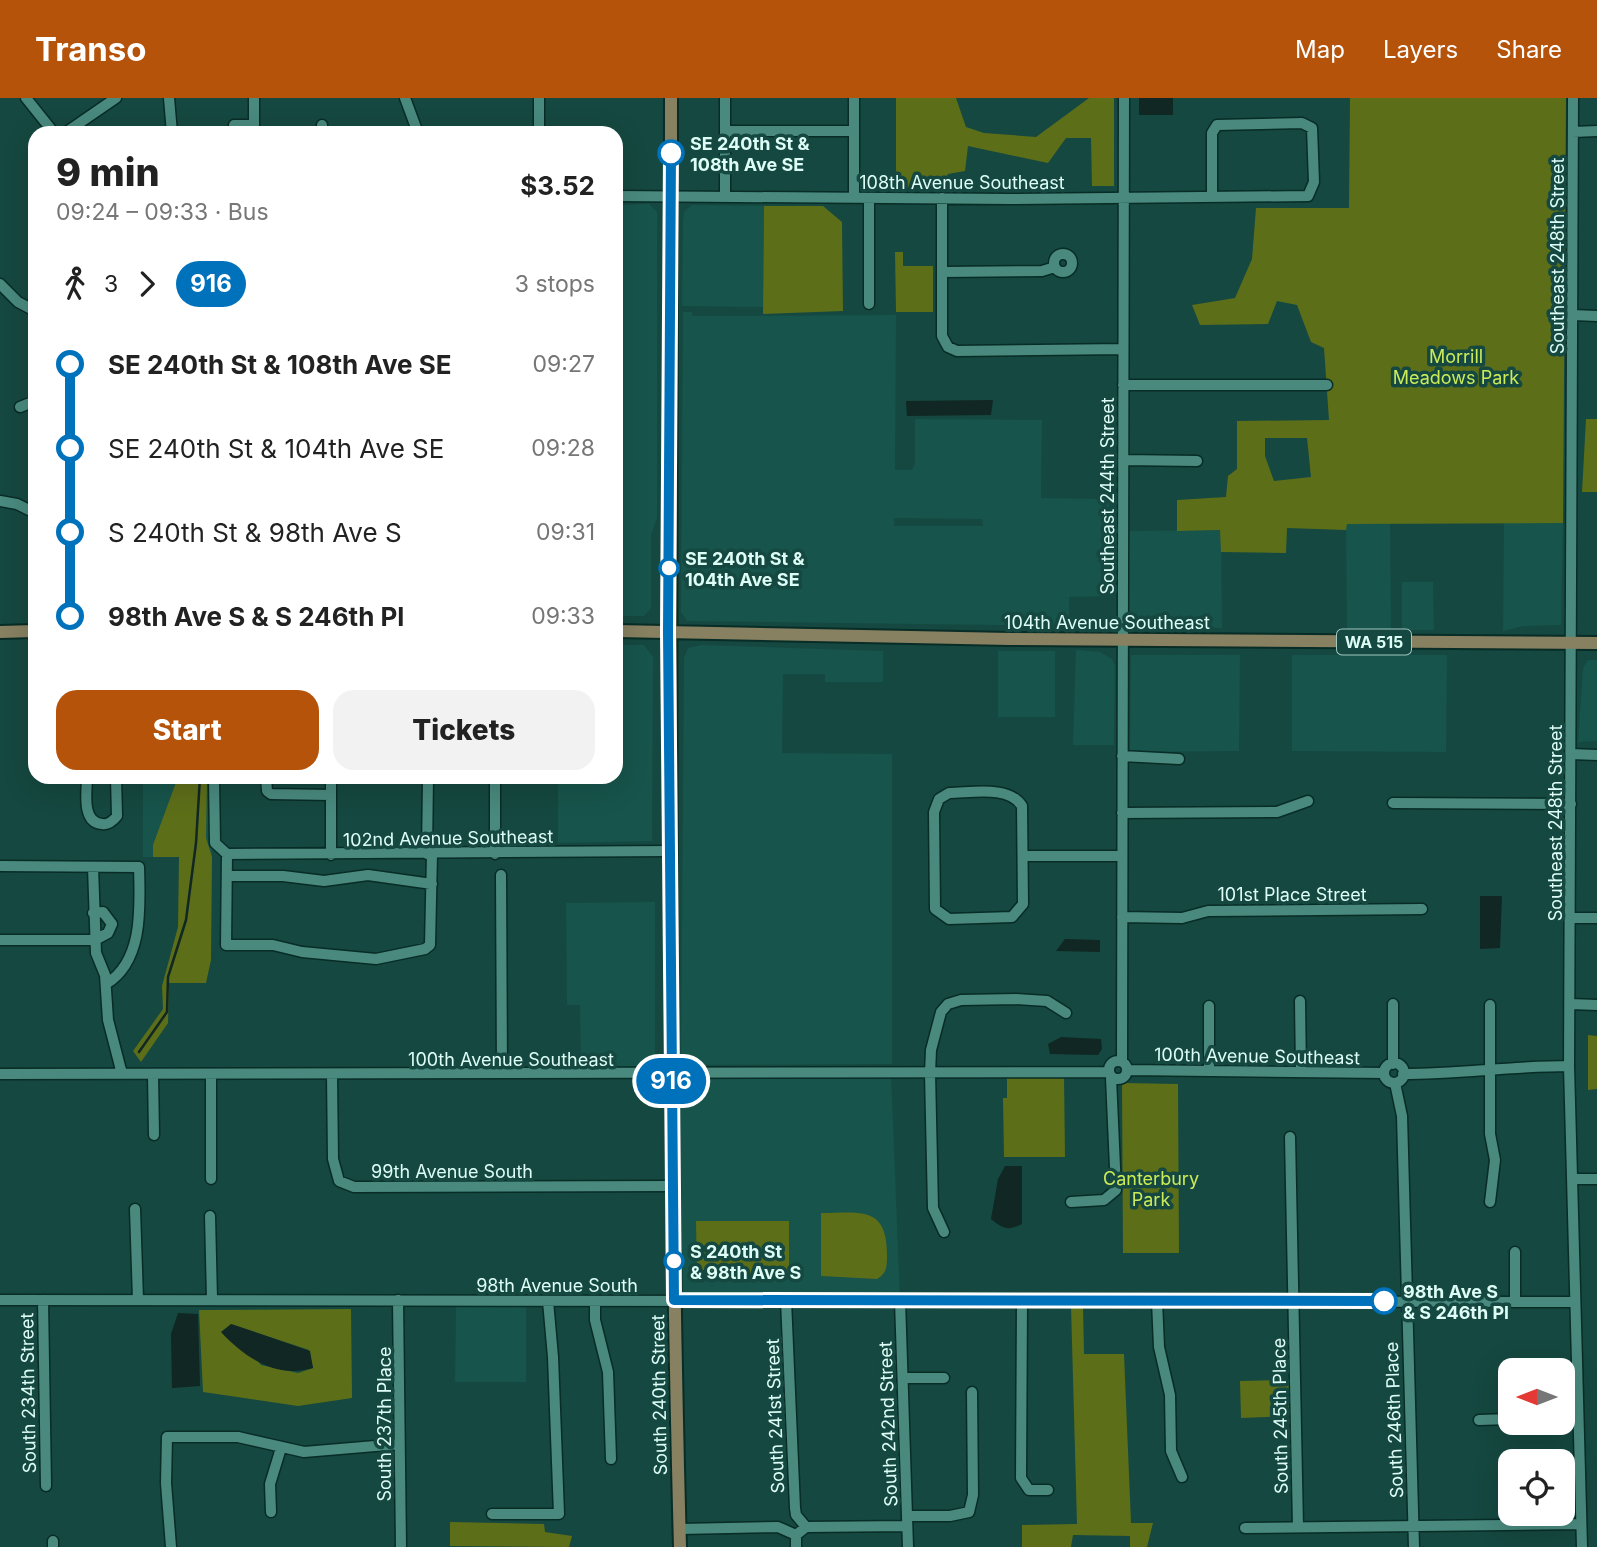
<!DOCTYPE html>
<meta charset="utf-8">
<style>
body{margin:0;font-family:Inter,sans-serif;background:#f2f2f2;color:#222;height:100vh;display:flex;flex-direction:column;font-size:26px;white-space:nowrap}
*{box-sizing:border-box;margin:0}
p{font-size:23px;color:#767676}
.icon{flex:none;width:38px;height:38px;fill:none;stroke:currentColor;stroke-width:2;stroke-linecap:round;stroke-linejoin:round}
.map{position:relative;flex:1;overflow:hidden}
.panel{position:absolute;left:28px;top:28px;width:595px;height:658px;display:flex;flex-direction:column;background:#fff;border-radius:21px;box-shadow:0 7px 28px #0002}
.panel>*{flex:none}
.badge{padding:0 14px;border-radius:23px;font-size:24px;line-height:46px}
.needle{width:46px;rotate:270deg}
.fabs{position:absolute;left:1498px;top:1260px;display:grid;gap:14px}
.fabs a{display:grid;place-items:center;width:77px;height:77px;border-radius:14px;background:#fff;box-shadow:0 7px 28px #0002;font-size:35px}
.map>.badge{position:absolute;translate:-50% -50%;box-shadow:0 0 0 4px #fff}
.legs{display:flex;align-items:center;gap:10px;height:77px;padding:0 28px;font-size:23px}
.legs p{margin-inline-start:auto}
.headline{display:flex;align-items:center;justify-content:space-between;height:119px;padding:0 28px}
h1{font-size:38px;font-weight:800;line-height:52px}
.primary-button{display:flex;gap:14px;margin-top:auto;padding:14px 28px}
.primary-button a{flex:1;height:80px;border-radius:21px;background:#b45309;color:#fff;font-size:28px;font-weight:800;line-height:80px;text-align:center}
.primary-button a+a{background:#f2f2f2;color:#222}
ul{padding:0 28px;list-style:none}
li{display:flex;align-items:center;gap:24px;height:84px;font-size:26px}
li i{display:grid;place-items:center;width:10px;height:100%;margin:0 9px;background:currentColor}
li i::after{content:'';width:18px;height:18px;margin:-9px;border:5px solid;border-radius:50%;background:#fff}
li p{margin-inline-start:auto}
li:first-child i{background:linear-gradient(#0000 50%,currentColor 0)}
li:last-child i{background:linear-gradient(currentColor 50%,#0000 0)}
header{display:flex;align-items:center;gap:42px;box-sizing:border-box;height:98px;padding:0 35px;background:#b45309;color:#fff}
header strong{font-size:33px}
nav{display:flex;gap:38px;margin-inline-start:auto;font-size:24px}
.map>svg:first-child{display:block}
.built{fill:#17544b;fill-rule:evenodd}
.green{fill:#5d6e19;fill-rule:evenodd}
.water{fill:#112723}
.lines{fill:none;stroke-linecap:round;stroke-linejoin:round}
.stream{stroke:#112723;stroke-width:2.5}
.minor-casing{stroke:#082c26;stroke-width:13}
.major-casing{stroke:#082c26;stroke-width:16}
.minor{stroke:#49897e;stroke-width:10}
.major{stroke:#878061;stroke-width:12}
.line-1-casing{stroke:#fff;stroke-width:16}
.line-1{stroke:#0072bc;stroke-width:10}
.stop-1-dot{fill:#fff;stroke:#0072bc;stroke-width:3.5}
.labels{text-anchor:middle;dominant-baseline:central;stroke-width:7;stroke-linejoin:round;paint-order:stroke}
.shield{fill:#154840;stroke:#a1c7bf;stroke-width:2}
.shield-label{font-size:16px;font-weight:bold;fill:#ddfdf6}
.stop-label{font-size:18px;font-weight:bold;fill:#ddfdf6;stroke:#154840;text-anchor:start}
.street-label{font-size:18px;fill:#ddfdf6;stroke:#154840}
.park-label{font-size:18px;fill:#cceb58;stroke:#154840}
</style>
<header>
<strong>Transo</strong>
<nav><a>Map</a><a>Layers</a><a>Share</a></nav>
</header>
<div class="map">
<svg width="1597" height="1449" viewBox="0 0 1597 1449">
<rect width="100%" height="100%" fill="#154840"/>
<path class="built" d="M649,106L657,114V420L651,437V510L644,518H616V107Z
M692,107L764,108L763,209L682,208L683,122L684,114Z
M683,214H692V218L896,217L895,372H912L915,366V321L1042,322L1041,400L1109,401V498L1069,499V528L687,523L681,514ZM894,420L982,421L983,428H894Z
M1390,425L1391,531L1347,532L1346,426Z
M1504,425H1563L1561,527L1523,528L1503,533Z
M1221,432L1222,530L1137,526L1129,516V433Z
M1402,484H1433L1434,532H1402Z
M616,547H644L653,559L652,743L558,745V679H616Z
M701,547L883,553V584H825V576H783L782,655L892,656V966L687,967L681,959L684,560L688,550Z
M1076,552L1100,554L1112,561L1115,568L1114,647H1073Z
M998,553H1055V619H998Z
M1131,557H1240L1239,653L1130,654Z
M1292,557H1447L1446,654L1292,653Z
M1588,562H1597V643L1578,644L1583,570Z
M143,679H211L212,759H143Z
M655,804V960L635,969L581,971L580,907H567L566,805Z
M891,975L900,1202H674L671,976Z
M456,1209H526V1284H455Z"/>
<path class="green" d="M896,0H956L966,29L984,35L1036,39L1089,0H1114V88H1092L1091,40H1066L1048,65L968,48L965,73L948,76L941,91L896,90Z
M1350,0H1566L1563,425L1347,426L1346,432L1287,430L1286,455L1221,454L1220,432L1177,433V402L1226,399L1228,378L1237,371V323L1329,322L1324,250L1311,244L1297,207L1277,203L1268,226L1200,227L1192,207L1235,200L1252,161L1256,110H1349ZM1265,340H1307L1311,379L1274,383L1265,358Z
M764,108H823L842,124L843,213L763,216Z
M895,154H903V168H933V214H896Z
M1586,321H1597V394H1582Z
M178,679H207L206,740L212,759L211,862L206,885H169L168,925L141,964L133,953L163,911L162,888L178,829L179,759H153V747Z
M1588,937L1597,938V991L1588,992Z
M1007,977L1064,978L1065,1059H1004L1003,1000H1007Z
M1122,985L1178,986L1179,1155H1123Z
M821,1115C860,1115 887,1107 887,1157C887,1168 887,1175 877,1181L821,1178Z
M696,1123H789V1179H697Z
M1071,1208H1083L1084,1256H1124L1131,1425H1153L1147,1449H1130V1438L1073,1437L1071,1449H1022V1427L1077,1426Z
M351,1211L352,1300L298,1308L203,1294L199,1212ZM231,1226L309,1252L313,1270L298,1275L261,1267Z
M1289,1282L1290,1318L1241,1320L1240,1283Z
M450,1424L544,1426L545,1434L572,1438L569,1449L450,1448Z"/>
<path class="water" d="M1139,0H1173V17H1139Z
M993,302L991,317L907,318L906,303Z
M1480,798H1502L1500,850L1480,851Z
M1065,841L1100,842V854L1056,853Z
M1061,939L1101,941L1102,951L1098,957L1050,956L1048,946Z
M1005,1068H1022V1126C1008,1133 1003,1131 991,1121L998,1081Z
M178,1215L198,1216L200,1288L172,1290L171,1236Z
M231,1226L310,1253L313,1270C277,1281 245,1260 221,1234Z"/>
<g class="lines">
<path class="stream" d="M139,954L167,914L168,879L186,822L196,745L200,679"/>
<g class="minor-casing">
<path id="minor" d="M26,0L54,35
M169,0L172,35
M405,0L418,35
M725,0V98
M1573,0L1569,968L1582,1449
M725,33H854
M1573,34L1597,33
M65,35L116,0
M234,35V27H254V0
M322,35V27
M539,35V0
M616,98L1010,101L1308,98L1314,84L1312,30L1302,25L1217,27L1212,35V98
M854,100V0
M942,100V238L948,249L957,253L1123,251
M1054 165a9 9 0 1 1 18 0a9 9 0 1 1-18 0Z
M942,174L1042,173L1055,169
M0,186L18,204L35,213
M869,206V100
M1573,217L1597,218
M1123,287H1327
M20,309L35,303
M1123,362L1197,363
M0,403L17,406L35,415
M1571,656L1597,657
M1122,658L1179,661
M87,679C87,692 81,725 102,726C108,727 113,723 117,718L116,679
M214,679L215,745L227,756L226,847H273L302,854L376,861L425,851L430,847L432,756
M266,679L267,693L271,696L331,697
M331,679V757
M495,679V756
M949,695C971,695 1009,687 1022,708L1023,806L1012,819L949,821L935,811L934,714L939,701Z
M1393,705L1571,706
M1122,715L1277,714L1308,703
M227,756L670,753
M427,756L428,679
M1023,758H1122
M0,768L139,769C140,808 144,863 106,886
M93,769L96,855L105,877L108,922L122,976
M501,777L502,975
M227,778H283L324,783L368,777L432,786
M1122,819L1182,820L1208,813L1422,811
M1570,820H1597
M0,842H95L108,835L112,826L103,814L93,815
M1300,903L1301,974
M1393,906V966
M1570,906L1597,907
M1490,907V1036L1495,1062L1490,1104
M1209,908V973
M1109 972a9 9 0 1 1 18 0a9 9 0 1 1-18 0Z
M1122,964L1124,0
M1384 975a10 10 0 1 1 20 0a10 10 0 1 1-20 0Z
M1129,972L1384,975
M0,976L1106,974
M1403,976C1459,976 1513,968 1569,968
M153,977L154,1037
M211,977V1081
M332,977L333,1061L339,1083L354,1089L672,1088
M1395,985L1402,1018L1414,1449
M1290,1039L1298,1429
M1573,1081H1597
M1071,1104L1104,1102L1116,1092L1111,980
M135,1111L138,1202
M210,1118L212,1201
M944,1134L933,1110L930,975L931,952L941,914L948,906L961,902L1016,901L1047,903L1066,915
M0,1202L1575,1204
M43,1202L46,1388
M398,1202L401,1449
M786,1202L795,1410L796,1417L806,1429
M900,1202L908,1449
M595,1203V1222L608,1274L611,1361
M1022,1203L1021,1380L1029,1392H1048
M1157,1203L1159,1249L1170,1297L1171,1353L1182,1379
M1515,1204V1154
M903,1280H944
M1563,1319H1578
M1479,1322L1510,1321
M271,1414L270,1386L281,1350
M492,1416H559L553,1259L548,1203
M907,1418H950L969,1414L973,1397L972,1294
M1245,1430L1580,1426
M680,1431L778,1429L796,1437
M53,1443V1449
M171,1449L166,1385L167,1339H238L304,1354L399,1346
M796,1449V1437L806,1429L907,1428"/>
</g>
<g class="major-casing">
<path id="major" d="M671,0C671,483 667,966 680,1449
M616,533L1010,541L1597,545
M0,534L35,533"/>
</g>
<use href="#minor" class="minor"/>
<use href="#major" class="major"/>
</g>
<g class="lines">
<g class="line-1-casing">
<path id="line-1" d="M671,55L668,534L674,1202L1384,1203"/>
</g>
<use href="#line-1" class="line-1"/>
</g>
<g class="stop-1-dot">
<circle cx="671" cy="55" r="12"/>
<circle cx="669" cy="470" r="9"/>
<circle cx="674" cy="1163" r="9"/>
<circle cx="1384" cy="1203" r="12"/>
</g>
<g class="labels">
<rect class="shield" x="1337" y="531.5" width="74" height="25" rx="5"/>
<g class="shield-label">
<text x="1374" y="544">WA 515</text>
</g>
<g class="stop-label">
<text x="690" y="45">SE 240th St &amp;<tspan x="690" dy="21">108th Ave SE</tspan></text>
<text x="685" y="460">SE 240th St &amp;<tspan x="685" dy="21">104th Ave SE</tspan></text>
<text x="690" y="1153">S 240th St<tspan x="690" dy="21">&amp; 98th Ave S</tspan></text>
<text x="1403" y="1193">98th Ave S<tspan x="1403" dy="21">&amp; S 246th Pl</tspan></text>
</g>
<g class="street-label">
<text x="962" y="84">108th Avenue Southeast</text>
<text transform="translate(1557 158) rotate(-90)">Southeast 248th Street</text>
<text transform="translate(1107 398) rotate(-90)">Southeast 244th Street</text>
<text x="1107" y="524">104th Avenue Southeast</text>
<text transform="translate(1555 725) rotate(-90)">Southeast 248th Street</text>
<text transform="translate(448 740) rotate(-1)">102nd Avenue Southeast</text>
<text x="1292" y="796">101st Place Street</text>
<text transform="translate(1257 958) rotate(1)">100th Avenue Southeast</text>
<text x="511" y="961">100th Avenue Southeast</text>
<text x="452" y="1073">99th Avenue South</text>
<text x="557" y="1187">98th Avenue South</text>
<text transform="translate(28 1295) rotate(-91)">South 234th Street</text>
<text transform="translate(659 1297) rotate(-91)">South 240th Street</text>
<text transform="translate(775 1318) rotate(-92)">South 241st Street</text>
<text transform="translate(1280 1318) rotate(-91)">South 245th Place</text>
<text transform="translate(1394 1322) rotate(-92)">South 246th Place</text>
<text transform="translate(384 1326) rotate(-90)">South 237th Place</text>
<text transform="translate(888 1326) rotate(-92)">South 242nd Street</text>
</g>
<g class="park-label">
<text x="1456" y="258">Morrill<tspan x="1456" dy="21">Meadows Park</tspan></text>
<text x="1151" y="1080">Canterbury<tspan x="1151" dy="21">Park</tspan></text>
</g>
</g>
</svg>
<div class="fabs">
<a><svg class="needle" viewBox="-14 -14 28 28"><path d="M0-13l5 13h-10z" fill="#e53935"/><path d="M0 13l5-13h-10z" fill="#767676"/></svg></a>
<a><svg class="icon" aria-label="locate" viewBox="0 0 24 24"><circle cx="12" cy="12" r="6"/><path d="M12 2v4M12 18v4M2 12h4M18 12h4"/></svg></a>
</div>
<b class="badge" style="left:671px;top:983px;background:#0072bc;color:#fff">916</b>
<section class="panel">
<div class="headline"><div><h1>9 min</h1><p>09:24 – 09:33 · Bus</p></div><b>$3.52</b></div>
<div class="legs"><svg class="icon" aria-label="walk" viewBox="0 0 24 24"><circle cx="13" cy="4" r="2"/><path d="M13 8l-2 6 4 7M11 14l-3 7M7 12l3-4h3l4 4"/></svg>3<svg class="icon" aria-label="forward" viewBox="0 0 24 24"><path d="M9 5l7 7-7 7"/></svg><b class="badge" style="background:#0072bc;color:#fff">916</b><p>3 stops</p></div>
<ul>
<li><i style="color:#0072bc"></i><b>SE 240th St &amp; 108th Ave SE</b><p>09:27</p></li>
<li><i style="color:#0072bc"></i><span>SE 240th St &amp; 104th Ave SE</span><p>09:28</p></li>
<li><i style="color:#0072bc"></i><span>S 240th St &amp; 98th Ave S</span><p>09:31</p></li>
<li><i style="color:#0072bc"></i><b>98th Ave S &amp; S 246th Pl</b><p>09:33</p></li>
</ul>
<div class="primary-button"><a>Start</a><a>Tickets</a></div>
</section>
</div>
